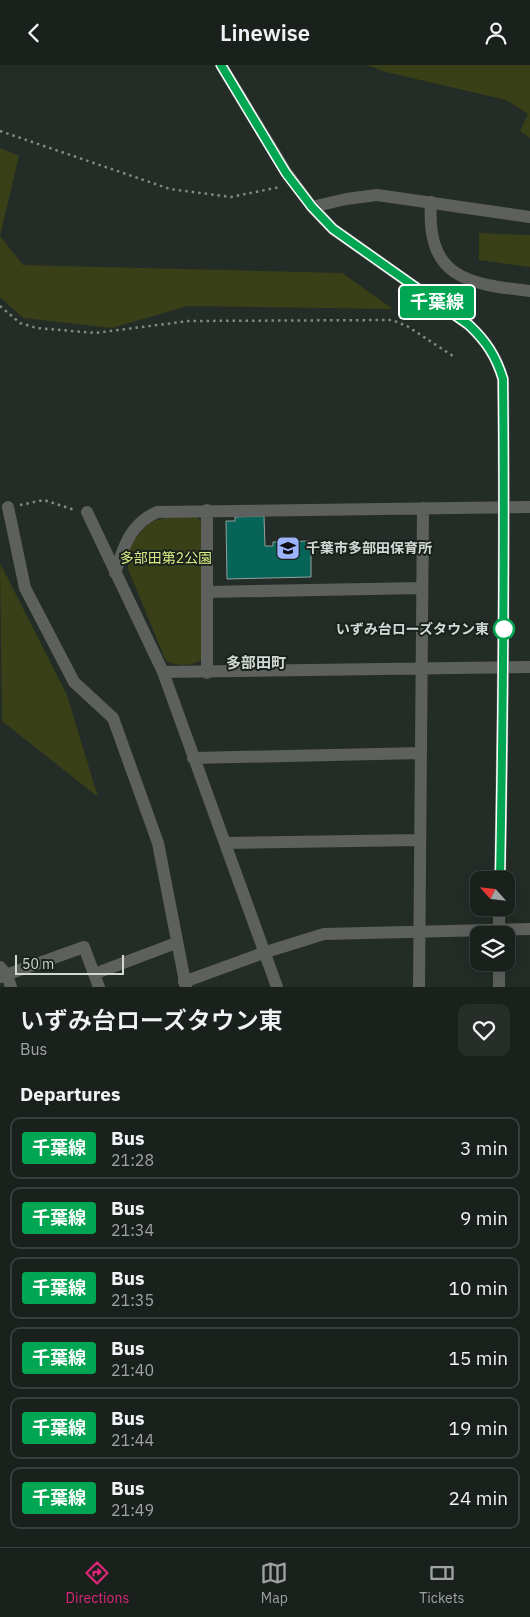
<!DOCTYPE html>
<meta charset="utf-8">
<style>
body{margin:0;font-family:"IBM Plex Sans","Noto Sans JP",sans-serif;background:#272e2a;color:#f1f3f6;height:100vh;display:flex;flex-direction:column;font-size:19px;white-space:nowrap}
*{box-sizing:border-box;margin:0}
p{font-size:16px;color:#9fa3a4}
.icon{flex:none;width:28px;height:28px;fill:none;stroke:currentColor;stroke-width:2;stroke-linecap:round;stroke-linejoin:round}
.map{position:relative;height:922px;overflow:hidden}
.sheet{display:flex;flex-direction:column;background:#1a211d;flex:1}
.sheet>*{flex:none}
.badge{padding:0 10px;border-radius:4px;font-size:18px;line-height:32px}
.needle{width:32px;rotate:297deg}
.fabs{position:absolute;left:470px;top:806px;display:grid;gap:10px}
.fabs a{display:grid;place-items:center;width:45px;height:45px;border-radius:10px;background:#1a211d;box-shadow:0 5px 20px #0002,0 0 0 1px #383e3b;font-size:25px}
.scale{position:absolute;left:15px;bottom:12px;width:109px;box-sizing:border-box;padding-left:5px;border:2px solid #d3d8d5;border-top:0;font-size:14px;line-height:18px;white-space:nowrap;color:#d3d8d5;-webkit-text-stroke:4px #1a221d;paint-order:stroke}
.map>.badge{position:absolute;translate:-50% -50%;box-shadow:0 0 0 2px #fff}
h2{padding:0 20px;font-size:19px;line-height:45px}
.round{display:grid;place-items:center;flex:none;width:52px;height:52px;border-radius:10px;background:#272e2a}
.summary{display:flex;align-items:center;justify-content:space-between;height:85px;padding:0 20px}
h1{font-size:24px;font-weight:600;line-height:38px}
ul{padding:0;list-style:none}
li{display:flex;align-items:center;gap:15px;height:62px;margin:0 10px 8px;padding:0 10px;border:2px solid #383e3b;border-radius:10px}
li div{flex:1}
li b{display:block;font-size:19px}
li em{font-style:normal}
li .badge{min-width:55px;font-weight:700;text-align:center}
header{display:flex;justify-content:space-between;align-items:center;height:65px;padding:0 20px;background:#1a211d;font-size:22px;font-weight:600}
.tabs{display:flex;justify-content:space-around;align-items:center;height:70px;border-top:1px solid #383e3b;background:#1a211d;font-size:14px;color:#9fa3a4}
.tabs a{display:grid;justify-items:center;gap:2px}
.tabs .active{color:#db2777}
.map>svg:first-child{display:block}
.green{fill:#393f17}
.building{fill:#076459;stroke:#95a19e}
.lines{fill:none;stroke-linecap:round;stroke-linejoin:round}
.path{stroke:#828985;stroke-width:2.5;stroke-dasharray:2.5 4;stroke-linecap:butt}
.minor{stroke:#5d605c;stroke-width:12}
.tertiary{stroke:#5d605c;stroke-width:12}
.line-casing{stroke:#fff;stroke-width:11}
.line{stroke:#00a651;stroke-width:8}
.stop-dot{fill:#fff;stroke:#00a651;stroke-width:2.5}
.labels{text-anchor:middle;dominant-baseline:central;stroke-width:4;stroke-linejoin:round;paint-order:stroke}
.poi-label{font-size:14px;font-weight:bold;fill:#d3d8d5;stroke:#1a221d;text-anchor:start}
.park-label{font-size:14px;fill:#dcec85;stroke:#1a221d}
.stop-label{font-size:14px;font-weight:bold;fill:#d3d8d5;stroke:#1a221d;text-anchor:end}
.neighbourhood-label{font-size:15px;font-weight:bold;fill:#d3d8d5;stroke:#1a221d}
</style>
<header><svg class="icon" aria-label="back" viewBox="0 0 24 24"><path d="M15 5l-7 7 7 7"/></svg>Linewise<svg class="icon" aria-label="person" viewBox="0 0 24 24"><circle cx="12" cy="8" r="4"/><path d="M4 21q1-7 8-7t8 7"/></svg></header>
<div class="map">
<svg width="530" height="922" viewBox="0 0 530 922">
<rect width="100%" height="100%" fill="#232c27"/>
<path class="green" d="M367,0H530V73L520,66L528,49L506,35L386,7Z
M0,83L19,91L0,171L23,200L342,208L393,244L188,241L112,263L23,253L0,232Z
M479,168L530,170V202L479,195Z
M196,452L202,457L201,595C191,602 177,601 166,596L128,504L129,481L144,463L153,456L165,453Z
M0,498L67,630L98,732L2,656Z"/>
<path class="building" d="M264,451L265,481H273V477L311,476V512L227,514L226,456H235V452Z"/>
<g class="lines">
<path class="path" d="M0,66L170,124L231,132L280,122
M0,241L20,258L37,263L95,268L189,256L392,255L407,261L453,291
M20,440L44,435L75,445"/>
<path class="minor" d="M312,142L346,134L377,130L530,152
M8,442L25,523L74,617L113,653L158,778L186,922
M87,447L163,607L277,922
M115,508C124,481 130,459 157,447L530,442
M207,527L422,523
M163,607L530,602
M207,608V445
M193,693L421,688
M225,778L420,775
M0,902L7,910L11,922
M94,909L176,878
M0,912L84,882L99,922
M184,917L266,887L324,869L530,864
M419,922L423,443"/>
<path class="tertiary" d="M221,0L286,107L312,142L333,164L469,260C486,276 496,291 503,314C505,481 503,648 500,815
M431,137C426,213 467,219 530,226
M499,870V842
M499,898V922"/>
</g>
<g class="lines">
<g class="line-casing">
<path id="line" d="M221,0L286,108L312,142L333,164L469,260C486,276 496,291 503,314C505,481 503,648 500,815"/>
</g>
<use href="#line" class="line"/>
</g>
<defs>
<g id="school-square" transform="scale(1.25)"><rect x="-9" y="-9" width="18" height="18" rx="4" fill="#9db4fd" stroke="#1a221d"/><path d="M0-5L7-2L0 1L-7-2ZM-4 1L0 2.5L4 1V4Q0 6-4 4Z" fill="#111"/></g>
</defs>
<g fill-rule="evenodd">
<use href="#school-square" x="288" y="483"/>
</g>
<circle class="stop-dot" cx="504" cy="564" r="10"/>
<g class="labels">
<g class="poi-label">
<text x="306" y="483">千葉市多部田保育所</text>
</g>
<g class="park-label">
<text x="166" y="493">多部田第2公園</text>
</g>
<g class="stop-label">
<text x="489" y="564">いずみ台ローズタウン東</text>
</g>
<g class="neighbourhood-label">
<text x="256" y="597">多部田町</text>
</g>
</g>
</svg>
<div class="fabs">
<a><svg class="needle" viewBox="-14 -14 28 28"><path d="M0-13l5 13h-10z" fill="#e53935"/><path d="M0 13l5-13h-10z" fill="#9fa3a4"/></svg></a>
<a><svg class="icon" aria-label="layers" viewBox="0 0 24 24"><path d="M12 4l9 5-9 5-9-5zM3 14l9 5 9-5"/></svg></a>
</div>
<div class="scale">50 m</div>
<b class="badge" style="left:437px;top:237px;background:#00a651;color:#fff">千葉線</b>
</div>
<section class="sheet">
<div class="summary"><div><h1>いずみ台ローズタウン東</h1><p>Bus</p></div><a class="round"><svg class="icon" aria-label="heart" viewBox="0 0 24 24"><path d="M12 20l-8-8c-3-5 5-10 8-4 3-6 11-1 8 4z"/></svg></a></div>
<h2>Departures</h2>
<ul>
<li><span class="badge" style="background:#00a651;color:#fff">千葉線</span><div><b>Bus</b><p>21:28</p></div><em>3 min</em></li>
<li><span class="badge" style="background:#00a651;color:#fff">千葉線</span><div><b>Bus</b><p>21:34</p></div><em>9 min</em></li>
<li><span class="badge" style="background:#00a651;color:#fff">千葉線</span><div><b>Bus</b><p>21:35</p></div><em>10 min</em></li>
<li><span class="badge" style="background:#00a651;color:#fff">千葉線</span><div><b>Bus</b><p>21:40</p></div><em>15 min</em></li>
<li><span class="badge" style="background:#00a651;color:#fff">千葉線</span><div><b>Bus</b><p>21:44</p></div><em>19 min</em></li>
<li><span class="badge" style="background:#00a651;color:#fff">千葉線</span><div><b>Bus</b><p>21:49</p></div><em>24 min</em></li>
</ul>
</section>
<nav class="tabs">
<a class="active"><svg class="icon" aria-label="directions" viewBox="0 0 24 24"><path d="M12 3l9 9-9 9-9-9zM9 14v-3h6M13 9l2 2-2 2"/></svg>Directions</a>
<a><svg class="icon" aria-label="map" viewBox="0 0 24 24"><path d="M3 6l6-2 6 2 6-2v14l-6 2-6-2-6 2zM9 4v14M15 6v14"/></svg>Map</a>
<a><svg class="icon" aria-label="tickets" viewBox="0 0 24 24"><path d="M3 7h18v10H3zM15 7v10"/></svg>Tickets</a>
</nav>
